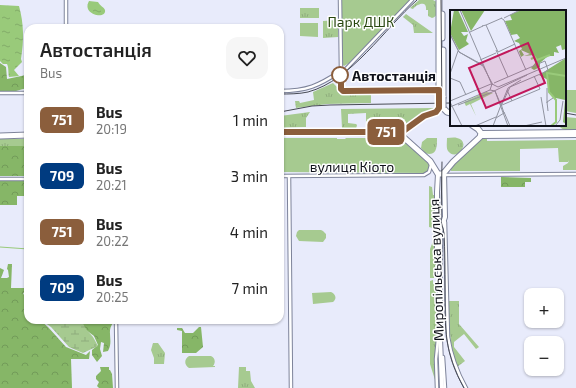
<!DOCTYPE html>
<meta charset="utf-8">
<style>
body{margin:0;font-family:"Exo 2",sans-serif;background:#f6f6f6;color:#222;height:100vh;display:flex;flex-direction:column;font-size:15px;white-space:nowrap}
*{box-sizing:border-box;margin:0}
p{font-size:13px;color:#767676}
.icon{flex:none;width:22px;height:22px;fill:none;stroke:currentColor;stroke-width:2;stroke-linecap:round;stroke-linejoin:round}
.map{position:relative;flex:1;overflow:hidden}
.panel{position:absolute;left:24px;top:24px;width:260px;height:300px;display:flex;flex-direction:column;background:#fff;border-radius:12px;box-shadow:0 1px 3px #0004}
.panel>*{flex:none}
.badge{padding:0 8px;border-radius:6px;font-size:14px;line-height:26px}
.tools{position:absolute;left:524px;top:288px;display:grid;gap:8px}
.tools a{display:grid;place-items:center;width:40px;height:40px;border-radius:8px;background:#fff;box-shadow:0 1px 3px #0004;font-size:20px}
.map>.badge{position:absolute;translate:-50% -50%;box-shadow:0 0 0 2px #fff}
.round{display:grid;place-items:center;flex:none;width:42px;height:42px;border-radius:12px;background:#f6f6f6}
.head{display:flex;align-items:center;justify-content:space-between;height:68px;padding:0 16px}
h1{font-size:19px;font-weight:600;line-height:30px}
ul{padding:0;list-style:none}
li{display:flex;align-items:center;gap:12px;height:56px;padding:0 16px}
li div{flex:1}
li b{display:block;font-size:15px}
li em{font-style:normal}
li .badge{min-width:44px;font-weight:700;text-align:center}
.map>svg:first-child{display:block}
.grass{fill:url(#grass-tufts)}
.forest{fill:url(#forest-crowns)}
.wetland{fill:url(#wetland-marsh)}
.green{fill:#a6ca90}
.water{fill:url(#water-ripples)}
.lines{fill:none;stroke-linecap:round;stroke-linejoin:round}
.stream{stroke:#99ca7a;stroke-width:1}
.minor-casing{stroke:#7d839a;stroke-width:4.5}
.major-casing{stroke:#7d839a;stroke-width:6}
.highway-casing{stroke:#7d839a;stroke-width:7}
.minor{stroke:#fff;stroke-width:2.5}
.major{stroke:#fff;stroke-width:4}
.highway{stroke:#fff;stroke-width:5}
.tram{stroke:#484b55;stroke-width:1}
.rail{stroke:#484b55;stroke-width:1}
.highway-bridge-casing{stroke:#7d839a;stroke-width:7;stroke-linecap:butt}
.highway-bridge{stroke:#fff;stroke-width:5}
.line-casing{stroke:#fff;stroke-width:9}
.line{stroke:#8b5e3c;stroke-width:6}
.stop-dot{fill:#fff;stroke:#8b5e3c;stroke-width:2}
.labels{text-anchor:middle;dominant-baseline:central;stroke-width:3;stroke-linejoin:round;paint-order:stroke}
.park-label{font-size:14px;fill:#28470f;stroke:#fff}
.stop-label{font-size:14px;font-weight:bold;fill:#0f1119;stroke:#fff;text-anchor:start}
.street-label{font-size:14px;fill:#0f1119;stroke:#fff}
.inset-river{fill:none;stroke:#99ca7a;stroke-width:2}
.inset-road{fill:none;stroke:#9194a1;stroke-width:1}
.view{fill:#c2185b;fill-opacity:0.15;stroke:#c2185b;stroke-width:2}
.inset-edge{fill:none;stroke:#0f1119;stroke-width:2}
</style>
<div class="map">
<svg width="576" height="388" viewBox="0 0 576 388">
<defs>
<pattern id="grass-tufts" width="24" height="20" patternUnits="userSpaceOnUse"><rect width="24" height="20" fill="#a6ca90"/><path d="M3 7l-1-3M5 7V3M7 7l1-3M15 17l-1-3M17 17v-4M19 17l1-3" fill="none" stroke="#8eac7c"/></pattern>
<pattern id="forest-crowns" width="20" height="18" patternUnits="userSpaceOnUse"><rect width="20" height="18" fill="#86b667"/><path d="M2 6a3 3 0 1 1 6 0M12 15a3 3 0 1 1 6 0" fill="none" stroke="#729b59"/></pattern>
<pattern id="wetland-marsh" width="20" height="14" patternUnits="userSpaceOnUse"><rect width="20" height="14" fill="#a6ca90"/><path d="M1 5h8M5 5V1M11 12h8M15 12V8" fill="none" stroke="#8eac7c"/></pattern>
<pattern id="water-ripples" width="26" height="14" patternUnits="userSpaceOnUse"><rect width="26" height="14" fill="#99ca7a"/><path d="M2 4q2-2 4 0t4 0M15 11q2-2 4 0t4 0" fill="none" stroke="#83ac69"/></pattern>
</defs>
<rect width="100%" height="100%" fill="#e8ebfb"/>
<path class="grass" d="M419,0H433L437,2C437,9 439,16 432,18L428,16V10H426C427,0 417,4 413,9L410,8Z
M300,8H319V18H300Z
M406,14L433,33H414L413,25L403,17Z
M338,20V37L323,38V21Z
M333,83L338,88L340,93H371V103L327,104L296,108L295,101H299L300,103L314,100L313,92Z
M436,108V109L402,128L371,129L366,125V113L348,114V123L356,124L357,125L356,129H346L342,128L341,109Z
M310,112L306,118V127L280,128V116Z
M427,138H437C437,147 437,157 425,153L421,148L422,142Z
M447,138C450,138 454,137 457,138C472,141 457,163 448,151C446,148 447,142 447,138Z
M0,139H28V146H0Z
M429,186L432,187L433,195H435L436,224L435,227L433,228L429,227Z
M435,236L436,265H435V276H434V278H430V249Z
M433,280V284H434L435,287H436L437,335L435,363L436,383L430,364V281Z
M449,301H459V324L479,347L476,349L464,334L454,342V347L465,361L457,367C449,343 449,326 449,301Z
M153,343H158L165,353L164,364H154V358L151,350Z
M239,367H246V371H250L251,381L255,388H238Z"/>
<path class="forest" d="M0,63L6,67L7,79L26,75L27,88L16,91H0Z
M0,146H28V176H0Z
M501,177L531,178V182H525V187H501Z
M0,181H25V184H28V196H17V205H0Z
M8,264H12L11,288H28V292L23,293L28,303V320H40L48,327L66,347L86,355L90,351L89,359H71L72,388H0V268L4,270L1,278H7L9,277L8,270L7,269Z
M80,320H113V323C106,332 114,340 108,351L103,352L104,343L101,342L100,349L102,356L97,362L92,355V350L98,345L94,336L86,330Z
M199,327H201L203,347L196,353H182V331L177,330V328H182L185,333H193Z
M100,367H109V370H110L112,374L113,388H99L97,386L99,382L96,379V376L101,371Z"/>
<path class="wetland" d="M41,320H81L86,329L93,337L98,346L83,353L69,347L51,327Z"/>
<path class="green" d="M340,0H410L349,63L344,66L342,64Z
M300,23H318V37L300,36Z
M565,90H576V113L565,111Z
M565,117L576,118V130C569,130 562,132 559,125H565Z
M280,138H337V139H345L346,138H397L404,141L428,161L430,165L428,171L425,173L280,172Z
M481,139H487V141L576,140V170H563V166L568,163L569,160L568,162H559L558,148L520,149V171H451L450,169V166Z
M299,230H321L323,231L326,234V238L323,242L299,241L296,236L297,232Z
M331,292C336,294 337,299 333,302L313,304L312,293Z
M189,356H211C215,358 216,362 213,366H215V367L189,368C184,365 184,359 189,356Z"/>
<path class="water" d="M89,1L98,2C100,6 104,7 105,10C107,20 81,15 89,1Z
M0,5L19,6C24,24 24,40 21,59L22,62L14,70L19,76L9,77C8,73 9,68 7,64H3L0,61Z"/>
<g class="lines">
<path class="stream" d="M0,247L28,249"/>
<g class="minor-casing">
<path id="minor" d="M66,0V28
M340,0L341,71
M341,71H344L412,0
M280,91C307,91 318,86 341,71
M0,93H28
M445,175L576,174
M280,176L424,175L429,172L431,165
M289,176L291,388
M0,179H28
M445,222L448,337C451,356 457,372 466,388
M116,320L117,388
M443,357L445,388
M437,388L436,359L438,339"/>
</g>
<g class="major-casing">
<path id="major" d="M481,133L576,132
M481,136L576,135
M437,252V192L438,174
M442,388L440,338V232L445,217L444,172"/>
</g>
<g class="highway-casing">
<path id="highway" d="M439,0V98
M442,14V38
M443,50V97
M439,108C435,113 431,113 425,115C417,120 408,126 401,133V135L430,161L438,174H443L453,162L480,137L481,133L478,129L472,125
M443,108L447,112L451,113
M280,132L401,133
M0,136L28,135"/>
</g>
<use href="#minor" class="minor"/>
<use href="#major" class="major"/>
<use href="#highway" class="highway"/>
<path class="tram" d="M441,0L442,108
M280,94C289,94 299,94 308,92C352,80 384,29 417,0
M442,162L441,221L444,233C445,251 445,270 445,289C445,328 444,353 464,388"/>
<path class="rail" d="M280,112L312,106L330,105L451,103
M565,113L576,115"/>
<g class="highway-bridge-casing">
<path id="highway-bridge" d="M443,97V108
M439,98V108"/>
</g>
<use href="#highway-bridge" class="highway-bridge"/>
</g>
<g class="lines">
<g class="line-casing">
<path id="line" d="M280,132H402L424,116L436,112L439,108V90L343,91L341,89V71"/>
</g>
<use href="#line" class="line"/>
</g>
<circle class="stop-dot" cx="340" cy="75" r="8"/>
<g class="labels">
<g class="park-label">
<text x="361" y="21">Парк ДШК</text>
</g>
<g class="stop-label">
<text x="352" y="75">Автостанція</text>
</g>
<g class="street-label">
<text x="352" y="166">вулиця Кіото</text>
<text transform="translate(436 270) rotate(-92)">Миропільська вулиця</text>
</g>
</g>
<g transform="translate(450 10)">
<rect width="116" height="116" fill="#e8ebfb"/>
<path d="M4,0H8L18,22H11L14,26L18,24L16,31L19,34L9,40L0,23ZM11,0H35L21,21ZM71,0H116V39L112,40L111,35L106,37L109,43L104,42V46H98L90,53V57L84,60L81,58L86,52L84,45L74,46L80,44L71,40L74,45L71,47L67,36L69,41L72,39L69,33L64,31L70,28L67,24L61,25L55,11L62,10L60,5ZM116,48V114L113,112L115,90L106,88V90L98,81V70L89,65Z" fill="#86b667"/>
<path d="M36,82L43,83L21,94L26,106L20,94L16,96L14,92Z" fill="#a6ca90"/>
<path class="inset-river" d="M81,49L85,47L87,50L100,45M101,116L106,112V90L99,82L97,63L116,66"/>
<path class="inset-road" d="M10,0L42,75M51,8L54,10L76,60M54,8L70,0M36,15L52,8M32,16L36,15L48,42M20,22L33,16M0,24L9,42L33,55M0,24L9,42L33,56L43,75M46,40L58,67M48,42L65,34M30,50L46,43M0,64L8,41M0,68L10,72L16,85M44,73L95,51L98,60L95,62M48,77L116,48M57,80L62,91M45,81L58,116M91,87L96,116M0,91L41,74M0,92L12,116M97,93V78M52,94L60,77L95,62M8,95L40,83L77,65M51,95L58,78L71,70M52,95L90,79L84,66M0,97L40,80M98,101L97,92L103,88M54,102L60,116M46,108L54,103L51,94M25,116L46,107M43,116L51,95L45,81L40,80L42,74L48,77M74,116L92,112M105,116L110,110L113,91"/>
<path class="view" d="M78,33L95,73L36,98L19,58Z"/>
<rect width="116" height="116" class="inset-edge"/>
</g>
</svg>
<div class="tools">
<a>+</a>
<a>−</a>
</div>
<b class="badge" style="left:386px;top:132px;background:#8b5e3c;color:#fff">751</b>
<section class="panel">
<div class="head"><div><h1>Автостанція</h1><p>Bus</p></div><a class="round"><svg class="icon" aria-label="heart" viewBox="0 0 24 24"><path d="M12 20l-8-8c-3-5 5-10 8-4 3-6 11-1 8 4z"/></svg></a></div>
<ul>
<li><span class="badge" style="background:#8b5e3c;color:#fff">751</span><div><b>Bus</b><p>20:19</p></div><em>1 min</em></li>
<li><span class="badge" style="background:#003b80;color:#fff">709</span><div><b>Bus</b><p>20:21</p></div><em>3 min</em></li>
<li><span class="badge" style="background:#8b5e3c;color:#fff">751</span><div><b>Bus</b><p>20:22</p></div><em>4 min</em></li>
<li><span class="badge" style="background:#003b80;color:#fff">709</span><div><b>Bus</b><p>20:25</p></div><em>7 min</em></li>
</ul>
</section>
</div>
